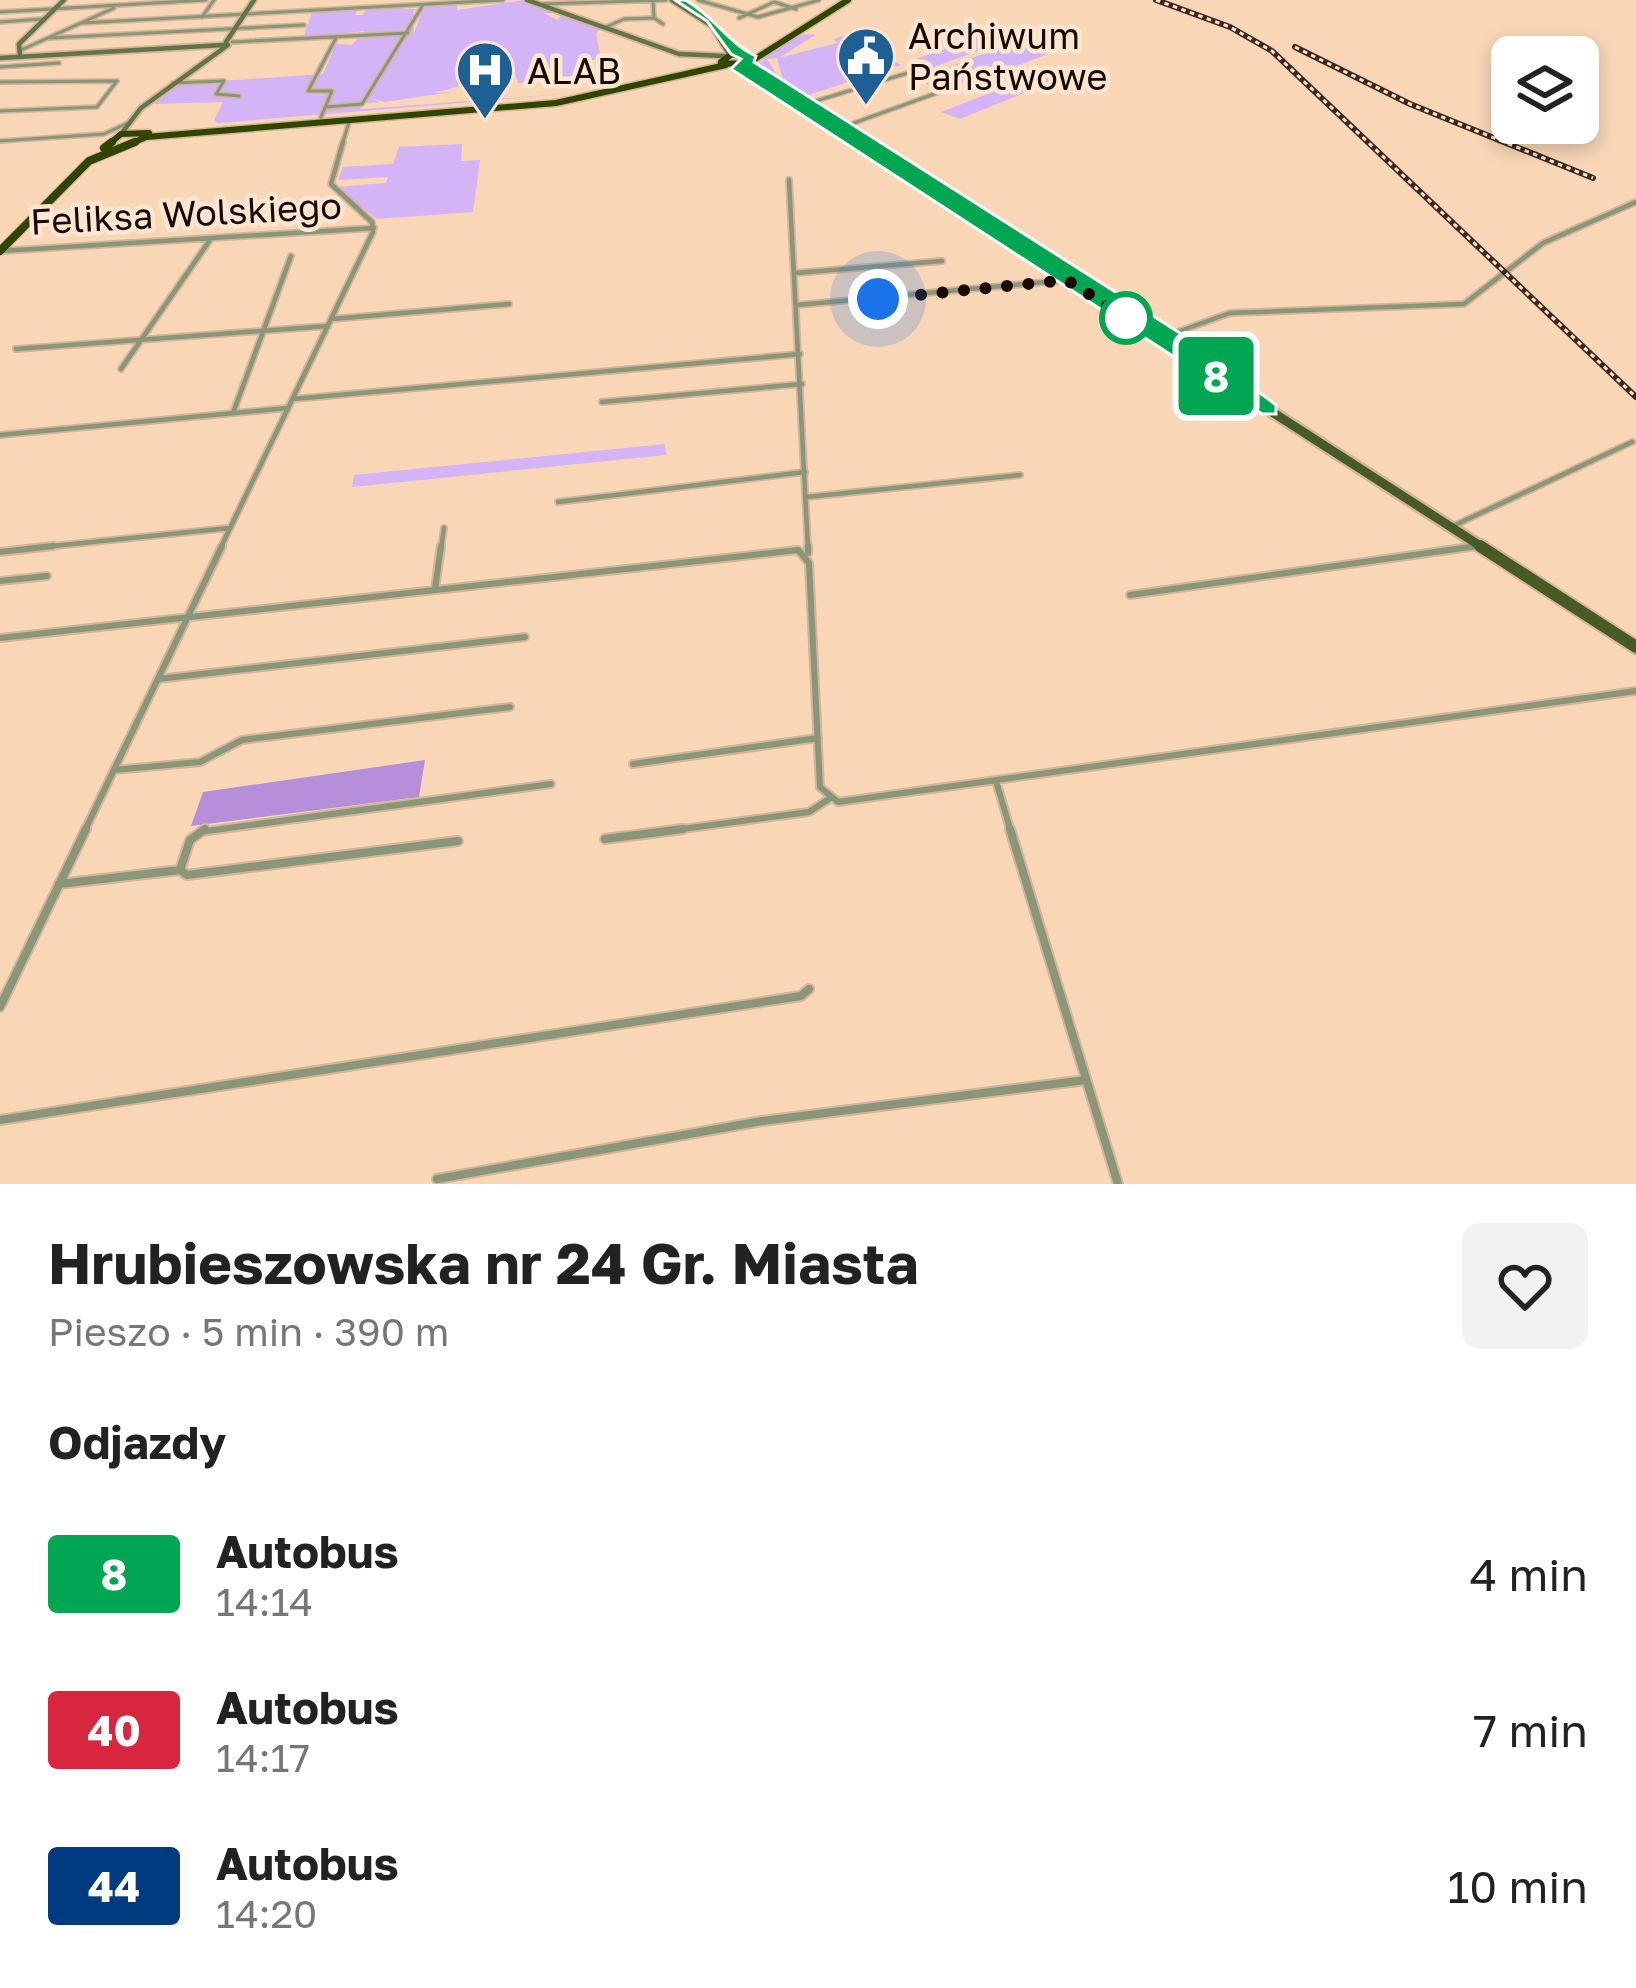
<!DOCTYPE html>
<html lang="pl">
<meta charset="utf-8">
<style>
body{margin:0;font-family:"Golos Text",sans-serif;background:#f2f2f2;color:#222;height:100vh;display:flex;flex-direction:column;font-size:45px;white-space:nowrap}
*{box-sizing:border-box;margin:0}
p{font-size:39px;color:#767676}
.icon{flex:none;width:66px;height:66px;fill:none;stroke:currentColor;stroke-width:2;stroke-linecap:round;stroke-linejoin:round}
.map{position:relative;height:1184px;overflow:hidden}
.panel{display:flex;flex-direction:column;background:#fff;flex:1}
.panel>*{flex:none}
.badge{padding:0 24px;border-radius:9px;font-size:42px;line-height:78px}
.buttons{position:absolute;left:1491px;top:36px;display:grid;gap:24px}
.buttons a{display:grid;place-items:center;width:108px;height:108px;border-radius:18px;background:#fff;box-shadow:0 6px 18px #0003;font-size:60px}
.you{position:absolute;width:60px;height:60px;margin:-30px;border:9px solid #fff;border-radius:50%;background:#1a73e8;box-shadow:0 0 0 18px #1a73e833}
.map>.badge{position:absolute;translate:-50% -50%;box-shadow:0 0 0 6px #fff}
h2{padding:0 48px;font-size:45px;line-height:108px}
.round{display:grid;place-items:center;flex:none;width:126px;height:126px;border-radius:18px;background:#f2f2f2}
.overview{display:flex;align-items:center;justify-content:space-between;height:204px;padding:0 48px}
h1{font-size:57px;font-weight:700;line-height:90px}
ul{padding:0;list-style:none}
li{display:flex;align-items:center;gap:36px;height:156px;padding:0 48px}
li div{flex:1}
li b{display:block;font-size:45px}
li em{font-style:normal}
li .badge{min-width:132px;font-weight:700;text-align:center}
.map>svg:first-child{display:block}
.green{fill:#d4b3f6}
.forest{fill:#b58fda}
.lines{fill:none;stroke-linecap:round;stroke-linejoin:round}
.street-far3-casing{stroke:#d4b599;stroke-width:6}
.street-far2-casing{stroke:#d4b599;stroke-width:8}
.street-far1-casing{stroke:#d4b599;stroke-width:10}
.street-casing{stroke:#d4b599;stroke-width:12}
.secondary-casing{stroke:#d4b599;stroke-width:8}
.primary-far3-casing{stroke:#d4b599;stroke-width:9}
.primary-far2-casing{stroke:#d4b599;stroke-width:10}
.primary-far1-casing{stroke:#d4b599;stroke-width:14}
.primary-casing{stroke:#d4b599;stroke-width:16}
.highway-far1-casing{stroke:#d4b599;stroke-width:9}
.highway-casing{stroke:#d4b599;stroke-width:10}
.street-far3{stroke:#8a967a;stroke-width:3}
.street-far2{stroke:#8a967a;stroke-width:4.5}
.street-far1{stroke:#8a967a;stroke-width:6}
.street{stroke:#8a967a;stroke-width:8}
.secondary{stroke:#63744a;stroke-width:4.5}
.primary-far3{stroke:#475b27;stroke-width:6}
.primary-far2{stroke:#475b27;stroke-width:8}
.primary-far1{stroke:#475b27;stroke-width:9}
.primary{stroke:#475b27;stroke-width:12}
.highway-far1{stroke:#304600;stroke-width:6}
.highway{stroke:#304600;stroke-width:8}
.rail-casing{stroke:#3c281d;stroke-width:6}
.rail{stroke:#fce6d0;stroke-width:3;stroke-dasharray:4.5;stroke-linecap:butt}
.line{fill:#00a651;stroke:#fff;stroke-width:3}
.walk{stroke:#190700;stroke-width:12;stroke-dasharray:0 21.6}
.stop-dot{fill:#fff;stroke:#00a651;stroke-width:6}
.labels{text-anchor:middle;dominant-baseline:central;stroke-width:9;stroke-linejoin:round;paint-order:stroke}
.far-poi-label{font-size:36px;fill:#190700;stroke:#fce6d0;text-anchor:start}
.far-street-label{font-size:36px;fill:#190700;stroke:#fce6d0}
</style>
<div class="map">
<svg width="1636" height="1184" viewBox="0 0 1636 1184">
<rect width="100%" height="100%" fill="#f8d6b6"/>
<path class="green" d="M524,0L559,13H544L557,20L563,14L600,28L596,34L601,58L581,63L588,70L602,68L559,80L518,83L515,74C486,81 461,85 433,93L452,92L385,102L369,98L380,102L359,104L362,109L578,93L219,123L214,121L223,102L155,104L157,99L150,104L174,85L178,84L323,74L336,44L352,45L364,31L303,38L312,13L357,10L355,15H362L366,10L420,6L401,9H419L413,11L414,33L424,6L482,2L457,5V10Z
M865,29L886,42L871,48L901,65L802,97L808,103L786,90L777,58L767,59L782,83L756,68C768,53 794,30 815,35L779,58L837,43L834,39Z
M1001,29L1018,36L934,67L940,70L1018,41L1048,54L967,85L916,59Z
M1060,66L1073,73L960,119L941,112Z
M462,144L461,161L480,160L473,212L377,219L336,187L386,183L388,177L338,180L343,167L393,164L399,147Z
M665,444L666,455L352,487L354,475Z"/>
<path class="forest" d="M425,760L419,797L191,826L203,792Z"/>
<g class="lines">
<g class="street-far3-casing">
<path id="street-far3" d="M653,0L654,18L663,24
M698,0L758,17L819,0
M542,4L666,0
M0,12L206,0
M202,17L214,0
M739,18L774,2L796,9
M0,22L43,19
M82,23L503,0
M604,28L624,19L654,18
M50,38L304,25
M232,42L408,33
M19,51L114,8
M0,67L59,63
M0,82L117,81
M173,83L224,81L216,94L239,96
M308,91L336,38
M309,91H332L321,117
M806,104L911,72L945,90L843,127
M326,107L362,104L423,5
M0,111L97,107L117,81
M0,141L104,134L130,122
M342,145L350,119"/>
</g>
<g class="street-far2-casing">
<path id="street-far2" d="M789,180L808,549
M1,251L374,228
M796,273L942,261
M798,305L1067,280
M332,319L509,304
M1169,335L1230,313L1464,304L1543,243L1636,202
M16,349L328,326
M121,369L210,240
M293,399L800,354
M602,402L802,384
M233,413L291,256
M0,435L288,408
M807,497L1020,475
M558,502L805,472
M1451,527L1632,442
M24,549L229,528
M220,549L373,232L372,222L331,184L343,142
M441,549L444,528
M1455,549L1480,546"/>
</g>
<g class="street-far1-casing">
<path id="street-far1" d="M808,546V553
M0,552L53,546
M0,581L47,576
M435,589L441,546
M1130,595L1477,546
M0,638L798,550L809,563L820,787L838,802L1636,691
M158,679L525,637
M633,764L818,738
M114,770L200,762L242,740L510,707
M996,781L1011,832
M84,832L222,546
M200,832L551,784
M660,832L809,812L829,799"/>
</g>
<g class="street-casing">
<path id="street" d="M1010,829L1118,1184
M605,839L683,829
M180,870L187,875L458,841
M59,884L180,870L190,840L205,829
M0,1007L86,829
M0,1120L801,996L809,989
M437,1179L762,1121L1086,1080"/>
</g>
<g class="secondary-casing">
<path id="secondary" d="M527,0L679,54L724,56
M672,0L712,26L729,54
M226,42L254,0
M20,57L19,44L64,0
M0,58L223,45
M121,134L141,108L228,45"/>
</g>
<g class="primary-far3-casing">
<path id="primary-far3" d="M736,67L857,145
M857,136L871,145"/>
</g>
<g class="primary-far2-casing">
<path id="primary-far2" d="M852,142L1135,324
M866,142L1149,324"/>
</g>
<g class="primary-far1-casing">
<path id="primary-far1" d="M1131,321L1485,549
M1144,321L1209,363"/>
</g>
<g class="primary-casing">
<path id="primary" d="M1480,546L1636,647"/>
</g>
<g class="highway-far1-casing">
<path id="highway-far1" d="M721,62L732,54L751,58
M721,63L747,64L848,0
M108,145L121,134L149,133
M128,145L146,137L556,103L726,65"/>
</g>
<g class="highway-casing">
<path id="highway" d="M104,148L112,142
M0,251L89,161L135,142"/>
</g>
<use href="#street-far3" class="street-far3"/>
<use href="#street-far2" class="street-far2"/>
<use href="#street-far1" class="street-far1"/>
<use href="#street" class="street"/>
<use href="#secondary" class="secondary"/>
<use href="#primary-far3" class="primary-far3"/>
<use href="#primary-far2" class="primary-far2"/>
<use href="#primary-far1" class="primary-far1"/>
<use href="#primary" class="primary"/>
<use href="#highway-far1" class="highway-far1"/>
<use href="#highway" class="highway"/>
<g class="rail-casing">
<path id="rail" d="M1156,0L1230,27L1272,51L1636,397
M1295,47L1410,104L1593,178"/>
</g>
<use href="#rail" class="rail"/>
</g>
<path class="line" d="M675,0H685C713,15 729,44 756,56L754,62L1183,335L1276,405V414H1262L731,69L741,59L731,54L707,21Z"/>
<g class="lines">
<path class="walk" d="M878,299L1067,280L1134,323L1126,318"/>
</g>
<defs>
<g id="civic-pin" transform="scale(3)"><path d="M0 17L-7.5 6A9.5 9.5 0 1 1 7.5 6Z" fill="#1c6095" stroke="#fce6d0"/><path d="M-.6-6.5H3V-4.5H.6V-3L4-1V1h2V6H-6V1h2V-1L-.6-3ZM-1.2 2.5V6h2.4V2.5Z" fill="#fff"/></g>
<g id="hospital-pin" transform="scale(3)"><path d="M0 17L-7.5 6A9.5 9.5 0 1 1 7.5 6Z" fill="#1c6095" stroke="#fce6d0"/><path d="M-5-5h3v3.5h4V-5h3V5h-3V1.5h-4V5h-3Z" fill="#fff"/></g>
</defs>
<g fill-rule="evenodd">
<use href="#civic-pin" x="866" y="56"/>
<use href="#hospital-pin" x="485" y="70"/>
</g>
<circle class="stop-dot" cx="1126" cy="318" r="24"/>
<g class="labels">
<g class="far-poi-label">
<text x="908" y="35">Archiwum<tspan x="908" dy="41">Państwowe</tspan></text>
<text x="527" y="70">ALAB</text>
</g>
<g class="far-street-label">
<text transform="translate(186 213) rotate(-3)">Feliksa Wolskiego</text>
</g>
</g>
</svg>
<div class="buttons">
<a><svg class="icon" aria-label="layers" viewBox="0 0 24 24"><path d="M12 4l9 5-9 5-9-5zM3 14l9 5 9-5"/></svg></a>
</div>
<div class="you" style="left:878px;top:299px"></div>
<b class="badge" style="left:1216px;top:376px;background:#00a651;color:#fff">8</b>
</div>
<section class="panel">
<div class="overview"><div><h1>Hrubieszowska nr 24 Gr. Miasta</h1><p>Pieszo · 5 min · 390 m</p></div><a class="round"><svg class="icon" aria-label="heart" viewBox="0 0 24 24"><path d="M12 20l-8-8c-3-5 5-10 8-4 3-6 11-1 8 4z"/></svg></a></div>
<h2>Odjazdy</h2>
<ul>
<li><span class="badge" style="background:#00a651;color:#fff">8</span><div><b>Autobus</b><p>14:14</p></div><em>4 min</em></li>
<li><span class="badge" style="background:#d7263d;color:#fff">40</span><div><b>Autobus</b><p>14:17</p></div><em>7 min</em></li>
<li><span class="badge" style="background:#003b80;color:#fff">44</span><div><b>Autobus</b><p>14:20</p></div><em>10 min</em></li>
</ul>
</section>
